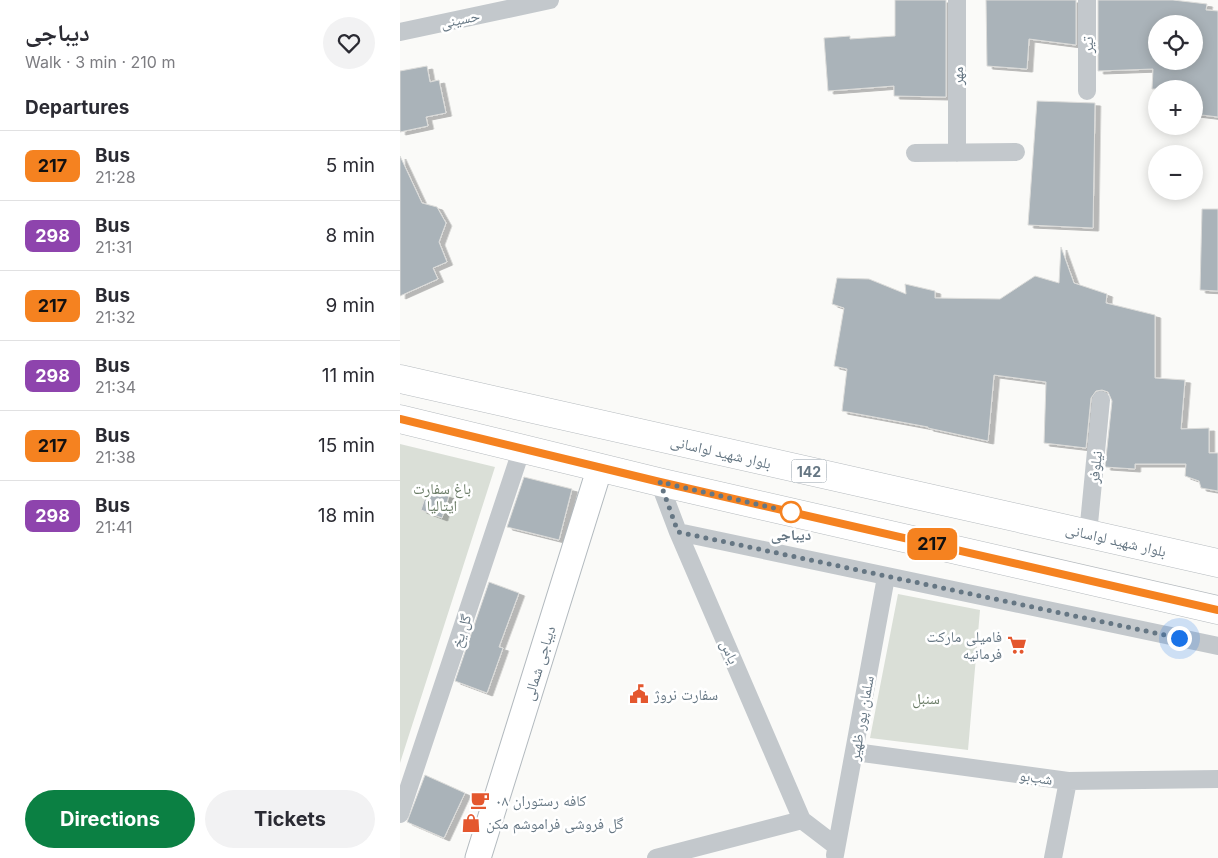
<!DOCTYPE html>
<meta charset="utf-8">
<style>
body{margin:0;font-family:Inter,"Noto Naskh Arabic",sans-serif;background:#f2f2f3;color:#2b2b33;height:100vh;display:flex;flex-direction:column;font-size:19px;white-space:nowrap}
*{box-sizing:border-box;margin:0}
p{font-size:16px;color:#7c7c81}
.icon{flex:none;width:28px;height:28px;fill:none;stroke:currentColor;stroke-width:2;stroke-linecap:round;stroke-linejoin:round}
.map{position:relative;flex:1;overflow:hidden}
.details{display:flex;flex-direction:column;background:#fff;width:400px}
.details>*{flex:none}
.badge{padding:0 10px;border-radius:8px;font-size:18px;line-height:32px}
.fabs{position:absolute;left:748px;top:15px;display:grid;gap:10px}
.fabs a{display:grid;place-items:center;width:55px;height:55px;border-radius:50%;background:#fff;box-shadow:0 2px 12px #0003;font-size:25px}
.you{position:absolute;width:25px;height:25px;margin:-12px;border:4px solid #fff;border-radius:50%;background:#1a73e8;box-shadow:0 0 0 8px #1a73e833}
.map>.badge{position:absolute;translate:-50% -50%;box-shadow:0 0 0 2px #fff}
h2{padding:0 25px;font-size:19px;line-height:45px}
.round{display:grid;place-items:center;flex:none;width:52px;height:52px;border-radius:26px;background:#f2f2f3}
.summary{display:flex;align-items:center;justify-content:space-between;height:85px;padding:0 25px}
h1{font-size:24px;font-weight:700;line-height:38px}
.cta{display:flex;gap:10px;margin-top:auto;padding:10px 25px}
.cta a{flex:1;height:58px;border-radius:30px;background:#0b8043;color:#fff;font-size:20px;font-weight:700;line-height:58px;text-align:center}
.cta a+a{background:#f2f2f3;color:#2b2b33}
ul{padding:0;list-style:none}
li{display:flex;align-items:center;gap:15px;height:70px;padding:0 25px;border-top:1px solid #e1e1e2}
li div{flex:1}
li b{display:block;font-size:19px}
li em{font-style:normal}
li .badge{min-width:55px;font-weight:700;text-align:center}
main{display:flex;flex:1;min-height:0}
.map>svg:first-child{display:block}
.green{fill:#dadfd7}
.building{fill:#aab3b9;stroke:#dcdcda;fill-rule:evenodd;filter:url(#shadow)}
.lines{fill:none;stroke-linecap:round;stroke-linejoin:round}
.secondary-casing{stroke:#b3babf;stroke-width:27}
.primary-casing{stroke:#b5babe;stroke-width:29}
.street{stroke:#c3c8cc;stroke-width:18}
.secondary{stroke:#fff;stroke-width:25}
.primary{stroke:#fff;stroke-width:28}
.line-casing{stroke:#fff;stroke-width:11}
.line{stroke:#f58220;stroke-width:8}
.walk{stroke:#657683;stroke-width:5;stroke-dasharray:0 9}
.stop-dot{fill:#fff;stroke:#f58220;stroke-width:2.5}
.labels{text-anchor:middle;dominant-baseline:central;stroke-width:5;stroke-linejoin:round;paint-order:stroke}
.shield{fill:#fff;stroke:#939fa8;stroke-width:1}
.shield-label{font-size:14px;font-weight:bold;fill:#657683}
.street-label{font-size:15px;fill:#657683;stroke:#fff}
.park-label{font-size:15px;fill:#687a64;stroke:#fff}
.stop-label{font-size:15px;font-weight:bold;fill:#657683;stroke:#fff}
.poi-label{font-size:15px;fill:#657683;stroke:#fff;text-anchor:start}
</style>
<main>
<section class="details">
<div class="summary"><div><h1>دیباجی</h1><p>Walk · 3 min · 210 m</p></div><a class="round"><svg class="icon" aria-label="heart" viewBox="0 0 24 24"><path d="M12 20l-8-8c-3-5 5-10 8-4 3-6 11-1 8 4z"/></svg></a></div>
<h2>Departures</h2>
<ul>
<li><span class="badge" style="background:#f58220;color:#111">217</span><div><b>Bus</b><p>21:28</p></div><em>5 min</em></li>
<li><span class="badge" style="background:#8e44ad;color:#fff">298</span><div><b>Bus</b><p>21:31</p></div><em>8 min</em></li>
<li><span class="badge" style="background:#f58220;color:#111">217</span><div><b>Bus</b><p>21:32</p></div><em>9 min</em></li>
<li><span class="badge" style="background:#8e44ad;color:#fff">298</span><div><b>Bus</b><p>21:34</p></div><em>11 min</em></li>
<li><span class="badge" style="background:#f58220;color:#111">217</span><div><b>Bus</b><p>21:38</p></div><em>15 min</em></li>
<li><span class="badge" style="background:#8e44ad;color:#fff">298</span><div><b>Bus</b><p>21:41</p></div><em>18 min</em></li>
</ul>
<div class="cta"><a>Directions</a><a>Tickets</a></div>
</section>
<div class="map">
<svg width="818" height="858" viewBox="0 0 818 858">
<defs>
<filter id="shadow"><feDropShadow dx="5.5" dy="3" stdDeviation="0" flood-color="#0004"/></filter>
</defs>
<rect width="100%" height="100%" fill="#fafaf8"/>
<path class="green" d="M0,444L95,467L0,763Z
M498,594L580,610L568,750L470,738Z"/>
<path class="building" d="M495,0H546V97L494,96V86L428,91L424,38L450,36V39L495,36Z
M586,0H676V45L629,39L627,69L587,66Z
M698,0H773L807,4L806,10L818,11V117L794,114V89H752L753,69L698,71ZM756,24H794V61H756Z
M27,66L30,82L39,80L46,113L26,117L28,126L0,132V71Z
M637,101L695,103L693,228L628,225Z
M0,156L22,203L37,207L46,223L39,242L47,262L33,268L38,279L0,296Z
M802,209H818V291L800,290Z
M661,247L674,283L707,294L706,303L755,315V378L785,380L781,429L809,428V453H818V491L801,488L799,481L785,476L786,464H735V469L705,467L712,401L708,392L702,390L696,391L691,398L686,448L644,443L646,382L594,375L588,441L528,428V427L442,411L447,369L434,366L444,308L432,304L437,278L469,279L506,294L505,284L535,291V298L600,299L635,276L659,283Z
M124,477L172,489L159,540L107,527Z
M28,489L49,496L42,518L21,510Z
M89,582L119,593L99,647L103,648L87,693L55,681Z
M25,775L65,793L44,838L7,822Z"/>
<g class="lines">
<g class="secondary-casing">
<path id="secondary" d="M78,858L200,467"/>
</g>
<g class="primary-casing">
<path id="primary" d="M0,379L818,563
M0,419L259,482L818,610"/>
</g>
<path class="street" d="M557,0V153
M687,0V91
M0,32L150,0
M515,153L616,152
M259,482L278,532L402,820L436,846
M278,532L818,646
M688,534L701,400
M455,752L668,781L818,779
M0,814L122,448
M435,855L486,577
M256,858L402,820
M653,858L668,781"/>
<use href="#secondary" class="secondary"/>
<use href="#primary" class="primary"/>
</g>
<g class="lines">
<g class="line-casing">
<path id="line" d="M0,419L260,482L818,610"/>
</g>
<use href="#line" class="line"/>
<path class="walk" d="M391,512L260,482L278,532L779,638"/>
</g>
<defs>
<g id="supermarket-bare" transform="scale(1.5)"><path d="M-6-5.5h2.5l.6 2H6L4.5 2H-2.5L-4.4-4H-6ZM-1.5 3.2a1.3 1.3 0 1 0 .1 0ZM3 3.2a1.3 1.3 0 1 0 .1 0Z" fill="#e4572e" stroke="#fff" stroke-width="2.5" paint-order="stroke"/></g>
<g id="civic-bare" transform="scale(1.5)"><path d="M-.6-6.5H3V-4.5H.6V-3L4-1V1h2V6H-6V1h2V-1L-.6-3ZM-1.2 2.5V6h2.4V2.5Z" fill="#e4572e" stroke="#fff" stroke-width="2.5" paint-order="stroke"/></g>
<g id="cafe-bare" transform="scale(1.5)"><path d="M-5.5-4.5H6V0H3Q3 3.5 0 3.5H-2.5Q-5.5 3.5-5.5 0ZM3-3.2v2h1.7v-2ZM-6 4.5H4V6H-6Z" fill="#e4572e" stroke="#fff" stroke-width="2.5" paint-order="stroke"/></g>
<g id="shop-bare" transform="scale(1.5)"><path d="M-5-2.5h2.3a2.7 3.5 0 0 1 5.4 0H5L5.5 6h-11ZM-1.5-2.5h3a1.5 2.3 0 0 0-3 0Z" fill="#e4572e" stroke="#fff" stroke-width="2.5" paint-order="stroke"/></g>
</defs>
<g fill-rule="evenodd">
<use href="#supermarket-bare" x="617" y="645"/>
<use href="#civic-bare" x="239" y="694"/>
<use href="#cafe-bare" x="80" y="800"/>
<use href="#shop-bare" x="71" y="823"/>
</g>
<circle class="stop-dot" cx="391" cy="512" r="10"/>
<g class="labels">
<rect class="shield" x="391.5" y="459.5" width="35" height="23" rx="4"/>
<g class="shield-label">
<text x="409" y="471">142</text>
</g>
<g class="street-label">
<text transform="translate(60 19) rotate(-12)">حسینی</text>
<text transform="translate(687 45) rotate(-90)">تیر</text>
<text transform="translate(557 76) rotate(-90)">مهر</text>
<text transform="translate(321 452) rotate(13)">بلوار شهید لواسانی</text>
<text transform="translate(695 467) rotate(-84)">نیلوفر</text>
<text transform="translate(716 540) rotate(13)">بلوار شهید لواسانی</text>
<text transform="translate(61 631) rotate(-72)">گل یخ</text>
<text transform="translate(330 652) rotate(67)">یاس</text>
<text transform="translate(139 663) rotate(-73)">دیباجی شمالی</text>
<text transform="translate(461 718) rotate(-80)">سلمان پور ظهیر</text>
<text transform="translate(636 777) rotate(8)">شب‌بو</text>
</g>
<g class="park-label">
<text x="42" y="488">باغ سفارت<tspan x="42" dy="17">ایتالیا</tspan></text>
<text x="526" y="698">سنبل</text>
</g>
<g class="stop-label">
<text x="391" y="534">دیباجی</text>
</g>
<g class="poi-label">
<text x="602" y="636" text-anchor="end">فامیلی مارکت<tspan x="602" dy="17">فرمانیه</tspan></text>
<text x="254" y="694">سفارت نروژ</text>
<text x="95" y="800">کافه رستوران ٠٨</text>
<text x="86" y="823">گل فروشی فراموشم مکن</text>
</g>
</g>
</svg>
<div class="fabs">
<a><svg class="icon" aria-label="locate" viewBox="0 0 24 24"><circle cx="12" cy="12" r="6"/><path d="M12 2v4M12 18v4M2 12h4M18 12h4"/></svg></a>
<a>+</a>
<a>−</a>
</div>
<div class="you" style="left:779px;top:638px"></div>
<b class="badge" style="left:532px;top:544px;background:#f58220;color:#111">217</b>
</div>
</main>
